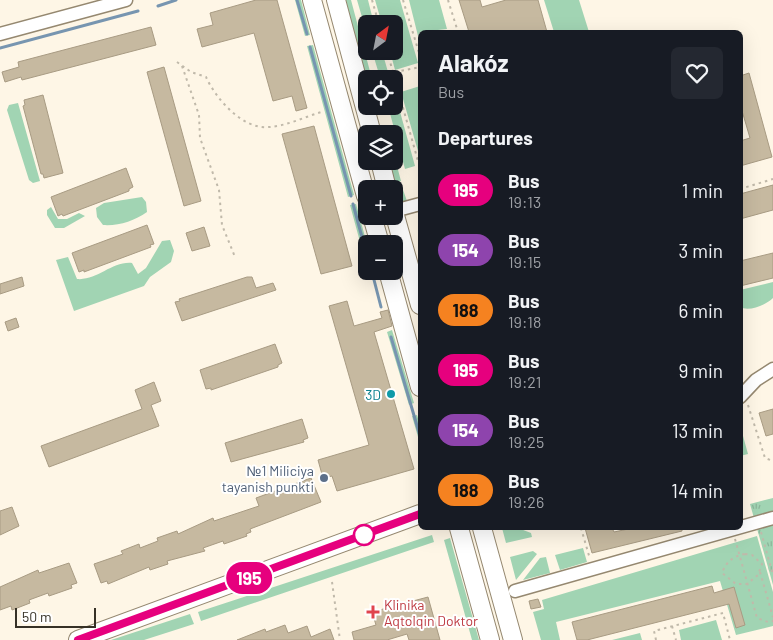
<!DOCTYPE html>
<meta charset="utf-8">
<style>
body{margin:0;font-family:Barlow,sans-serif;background:#242831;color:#f1f3f6;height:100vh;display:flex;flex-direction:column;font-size:19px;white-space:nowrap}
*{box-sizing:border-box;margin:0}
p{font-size:16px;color:#9ea1a6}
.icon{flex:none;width:28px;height:28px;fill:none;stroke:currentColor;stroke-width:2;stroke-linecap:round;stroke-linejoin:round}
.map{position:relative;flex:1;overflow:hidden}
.sheet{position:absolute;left:418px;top:30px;width:325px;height:500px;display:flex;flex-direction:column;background:#171b24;border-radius:8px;box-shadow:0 5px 20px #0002}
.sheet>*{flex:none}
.badge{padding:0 10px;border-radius:16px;font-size:18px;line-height:32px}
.needle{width:32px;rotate:32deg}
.buttons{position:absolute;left:358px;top:15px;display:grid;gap:10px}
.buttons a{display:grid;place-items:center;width:45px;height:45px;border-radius:8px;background:#171b24;box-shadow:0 5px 20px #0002;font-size:25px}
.scale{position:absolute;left:15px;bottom:12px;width:81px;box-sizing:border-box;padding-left:5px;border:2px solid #363126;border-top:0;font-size:14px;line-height:18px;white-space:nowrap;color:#363126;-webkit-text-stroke:4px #fff;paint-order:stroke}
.map>.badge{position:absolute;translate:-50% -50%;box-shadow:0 0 0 2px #fff}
h2{padding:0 20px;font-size:19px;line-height:45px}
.round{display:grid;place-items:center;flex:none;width:52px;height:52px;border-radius:8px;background:#242831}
.headline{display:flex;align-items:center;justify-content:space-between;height:85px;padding:0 20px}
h1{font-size:24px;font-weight:700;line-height:38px}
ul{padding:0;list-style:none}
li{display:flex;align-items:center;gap:15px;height:60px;padding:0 20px}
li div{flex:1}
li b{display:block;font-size:19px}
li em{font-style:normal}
li .badge{min-width:55px;font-weight:700;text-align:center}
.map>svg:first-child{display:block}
.grass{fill:#a1d4b3}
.park{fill:url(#park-tufts)}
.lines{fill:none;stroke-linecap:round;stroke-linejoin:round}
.stream{stroke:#7795b0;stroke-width:3}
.building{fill:#c6b9a0;stroke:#a89b83}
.street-casing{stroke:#958870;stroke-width:15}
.secondary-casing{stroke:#958870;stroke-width:20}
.path{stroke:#c0b9aa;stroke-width:2;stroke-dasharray:2.5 4;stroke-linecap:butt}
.street{stroke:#fff;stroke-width:12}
.secondary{stroke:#fff;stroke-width:18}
.line-casing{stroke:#fff;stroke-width:11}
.line{stroke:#e6007e;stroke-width:8}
.culture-dot{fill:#0f9aa8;stroke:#fff;stroke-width:2}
.service-dot{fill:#5c6f8a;stroke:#fff;stroke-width:2}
.stop-dot{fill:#fff;stroke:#e6007e;stroke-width:2.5}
.health-dot{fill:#e0444e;stroke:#fff;stroke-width:2}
.labels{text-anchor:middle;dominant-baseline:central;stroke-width:4;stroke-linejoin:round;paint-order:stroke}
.culture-label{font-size:14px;fill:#0d838f;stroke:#fff;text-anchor:end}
.service-label{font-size:14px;fill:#4e5e75;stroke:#fff;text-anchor:end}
.health-label{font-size:14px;fill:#be3a42;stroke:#fff;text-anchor:start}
</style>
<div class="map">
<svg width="773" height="640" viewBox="0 0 773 640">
<defs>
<pattern id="park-tufts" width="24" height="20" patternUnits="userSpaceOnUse" patternTransform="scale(1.25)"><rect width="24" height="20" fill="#a1d4b3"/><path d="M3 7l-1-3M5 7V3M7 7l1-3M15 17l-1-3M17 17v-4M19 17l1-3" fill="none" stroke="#8bb69a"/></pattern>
</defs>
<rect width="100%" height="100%" fill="#fef6e6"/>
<path class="grass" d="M295,0H301L310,35L305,36Z
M343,0H351L372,79H366V84Z
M357,0H368L374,24H366V31Z
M375,0H400L418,63L395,70L390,51H394V24H382Z
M409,0H439L447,29L420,32L418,36Z
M544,0H579L589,32H554Z
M313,45L354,195L348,197L307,46Z
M372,51H382L388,72L379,74Z
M420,86V158L401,92Z
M394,90L415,166L405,169L388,106H394Z
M18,103L40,181L33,183L29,180L7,110L9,105Z
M394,155L401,181L394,184L387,161H394Z
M402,187L407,201L400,203L396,189Z
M142,197L146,202L147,212C134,221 119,226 103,225L97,217L96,208L104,203Z
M356,204L367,244L366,264L350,205Z
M51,207L58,219H67L79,213L85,216L64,228H55L47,215V210Z
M170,240L174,251L171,262L150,277L144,286L74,311L56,260L68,257L77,279C97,281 112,261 132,263L138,274L146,268L162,241Z
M773,282V298C766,305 749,312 740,307V290Z
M392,330L414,403L409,405L387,332Z
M417,415L420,425V444L412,416Z
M740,425L748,454L740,456Z
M502,528H518L531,533L532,537L506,543Z
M432,535L434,542L201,621L198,612Z
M757,536L773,592V626L736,635L720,581L556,622L560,640H541L533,612L544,609L542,600Z
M450,538L479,640H472L444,540Z
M583,548L587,562L560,570L555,555Z
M533,551L537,554L516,580L510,557Z
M546,557L550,573L523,580L540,558Z
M190,614L194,624L144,640H111Z
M716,620L722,640H681L679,630Z
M640,633L642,640H612Z"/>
<path class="park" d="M773,498V585L750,504Z"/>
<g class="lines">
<path class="stream" d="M297,0L307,34
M158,6L176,0
M310,47L351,196
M0,48L138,11
M353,204L366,252
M373,276L381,307
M391,337L420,436"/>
</g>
<path class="building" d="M256,0H277L307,108L296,111L292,96L273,101L254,33L202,47L197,29L213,25L210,13Z
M459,0H480L482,7L506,0H538L547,32H469Z
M151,27L156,45L22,80L21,77L5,82L2,72L19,67L18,62Z
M164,67L201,201L184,206L147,72Z
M749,73L772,157L740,166V141L750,138L740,104V76Z
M43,95L63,173L44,178L43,174H41L23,106L25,105L24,100Z
M314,126L352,266L321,274L282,134Z
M126,168L133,187L129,189V191L63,216L62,214L58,216L51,197Z
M773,185V210L740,219V194Z
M147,225L154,244L150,245L151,247L84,272V270L79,272L72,253Z
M204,227L210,246L192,251L186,233Z
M773,253V278L740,286V261Z
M22,277L24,286L0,294V284Z
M247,277H252L256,288L273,283L276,290L182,321L175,302L180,301L179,299Z
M347,301L354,326L382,318L380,312L388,310L392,326L374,332L414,469L337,491L332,476L323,478L318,460L369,445L329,306Z
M16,318L19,327L8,331L5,322Z
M275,344L282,363L278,365V367L211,390V388L206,389L200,370Z
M154,382L161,401L151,405L159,426L49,467L41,446L142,409L135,390Z
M773,409V434L766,436L759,413Z
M302,419L308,438L303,440L304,442L231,462L225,443Z
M311,478L321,502L250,529L251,532L246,534L247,536L224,544L223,541L203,548L205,551L167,561L168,564L150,570L149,567L108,584L107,581L101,583L94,564L123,554L121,551L139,544L140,548L158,541L157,538L177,531L178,534L213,518L214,521L259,506L256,498Z
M12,507L19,526L0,535V511Z
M585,528H612L614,532L633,528H682V531L592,553Z
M69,563L77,583L71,585L72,588L49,596L48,593L29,600L30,603L12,610L11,606L0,610V587L38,570L39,573Z
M712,586L714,593L734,587L745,625L736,628L729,604L587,640H577L572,622Z
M428,597L440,640H409L407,634L387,640H354L352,632L376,625L372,612Z
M538,599L541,607L531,609L529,601Z
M285,625L288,633L307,626L311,637L330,629L334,640H237L265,629L266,632Z"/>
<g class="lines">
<g class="street-casing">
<path id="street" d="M0,34L126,0
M394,211L420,204
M740,397L756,380L773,369
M515,591L773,518"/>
</g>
<g class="secondary-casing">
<path id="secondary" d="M312,0L366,196
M336,0L372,134
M380,161L387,189
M394,212L420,305
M372,216L380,244
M388,271L420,387
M459,528L490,640
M482,528L513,640
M78,640L420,514"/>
</g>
<path class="path" d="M372,0L379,24
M403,0L420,56
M448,0L458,32
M695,32H696
M387,51L418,161
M177,62L191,72L206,77C216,99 243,130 269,127C286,126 305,117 321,112
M182,66L199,115L200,138L219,190L222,225L235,257
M376,76L420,67
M740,189L773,179
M748,405L765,458L773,461
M581,528L590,559
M761,532L773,575
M735,539L757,618L768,622L773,621
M745,554L752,555L762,564L758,575L747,584H736L722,573C726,562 733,556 745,554Z
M760,572L773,617
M332,582L340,640
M672,626L676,640
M656,640L654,631L723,613L730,640"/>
<use href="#street" class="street"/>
<use href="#secondary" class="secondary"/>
</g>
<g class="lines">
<g class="line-casing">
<path id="line" d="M78,640L420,514"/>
</g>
<use href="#line" class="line"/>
</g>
<circle class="culture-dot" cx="391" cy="394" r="5"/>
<circle class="service-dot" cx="324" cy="478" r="5"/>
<circle class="stop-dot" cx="364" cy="535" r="10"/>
<path class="health-dot" d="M370.5 604.5h5v5h5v5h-5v5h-5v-5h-5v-5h5z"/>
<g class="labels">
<g class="culture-label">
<text x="381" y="394">3D</text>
</g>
<g class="service-label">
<text x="314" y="470">№1 Miliciya<tspan x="314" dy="16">tayanish punkti</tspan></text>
</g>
<g class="health-label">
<text x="384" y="604">Klinika<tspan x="384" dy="16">Aqtolqin Doktor</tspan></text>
</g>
</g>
</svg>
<div class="buttons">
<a><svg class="needle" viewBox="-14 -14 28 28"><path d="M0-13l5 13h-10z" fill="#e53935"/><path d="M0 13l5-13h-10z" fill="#9ea1a6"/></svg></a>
<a><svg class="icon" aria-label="locate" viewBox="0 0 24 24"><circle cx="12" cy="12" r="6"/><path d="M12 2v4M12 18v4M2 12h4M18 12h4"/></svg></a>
<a><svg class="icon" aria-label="layers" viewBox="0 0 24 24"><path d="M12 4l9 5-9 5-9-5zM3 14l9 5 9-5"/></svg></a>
<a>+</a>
<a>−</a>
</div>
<div class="scale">50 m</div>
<b class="badge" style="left:249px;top:578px;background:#e6007e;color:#fff">195</b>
<section class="sheet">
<div class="headline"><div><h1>Alakóz</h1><p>Bus</p></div><a class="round"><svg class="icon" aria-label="heart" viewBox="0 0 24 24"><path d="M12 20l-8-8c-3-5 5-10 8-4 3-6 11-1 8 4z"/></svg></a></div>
<h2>Departures</h2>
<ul>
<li><span class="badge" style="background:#e6007e;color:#fff">195</span><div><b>Bus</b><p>19:13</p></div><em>1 min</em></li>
<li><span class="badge" style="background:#8e44ad;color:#fff">154</span><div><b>Bus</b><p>19:15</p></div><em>3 min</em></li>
<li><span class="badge" style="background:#f58220;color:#111">188</span><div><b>Bus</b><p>19:18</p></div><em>6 min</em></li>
<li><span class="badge" style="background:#e6007e;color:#fff">195</span><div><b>Bus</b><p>19:21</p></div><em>9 min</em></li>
<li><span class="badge" style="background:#8e44ad;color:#fff">154</span><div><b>Bus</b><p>19:25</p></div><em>13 min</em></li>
<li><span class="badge" style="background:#f58220;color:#111">188</span><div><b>Bus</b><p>19:26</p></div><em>14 min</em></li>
</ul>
</section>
</div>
